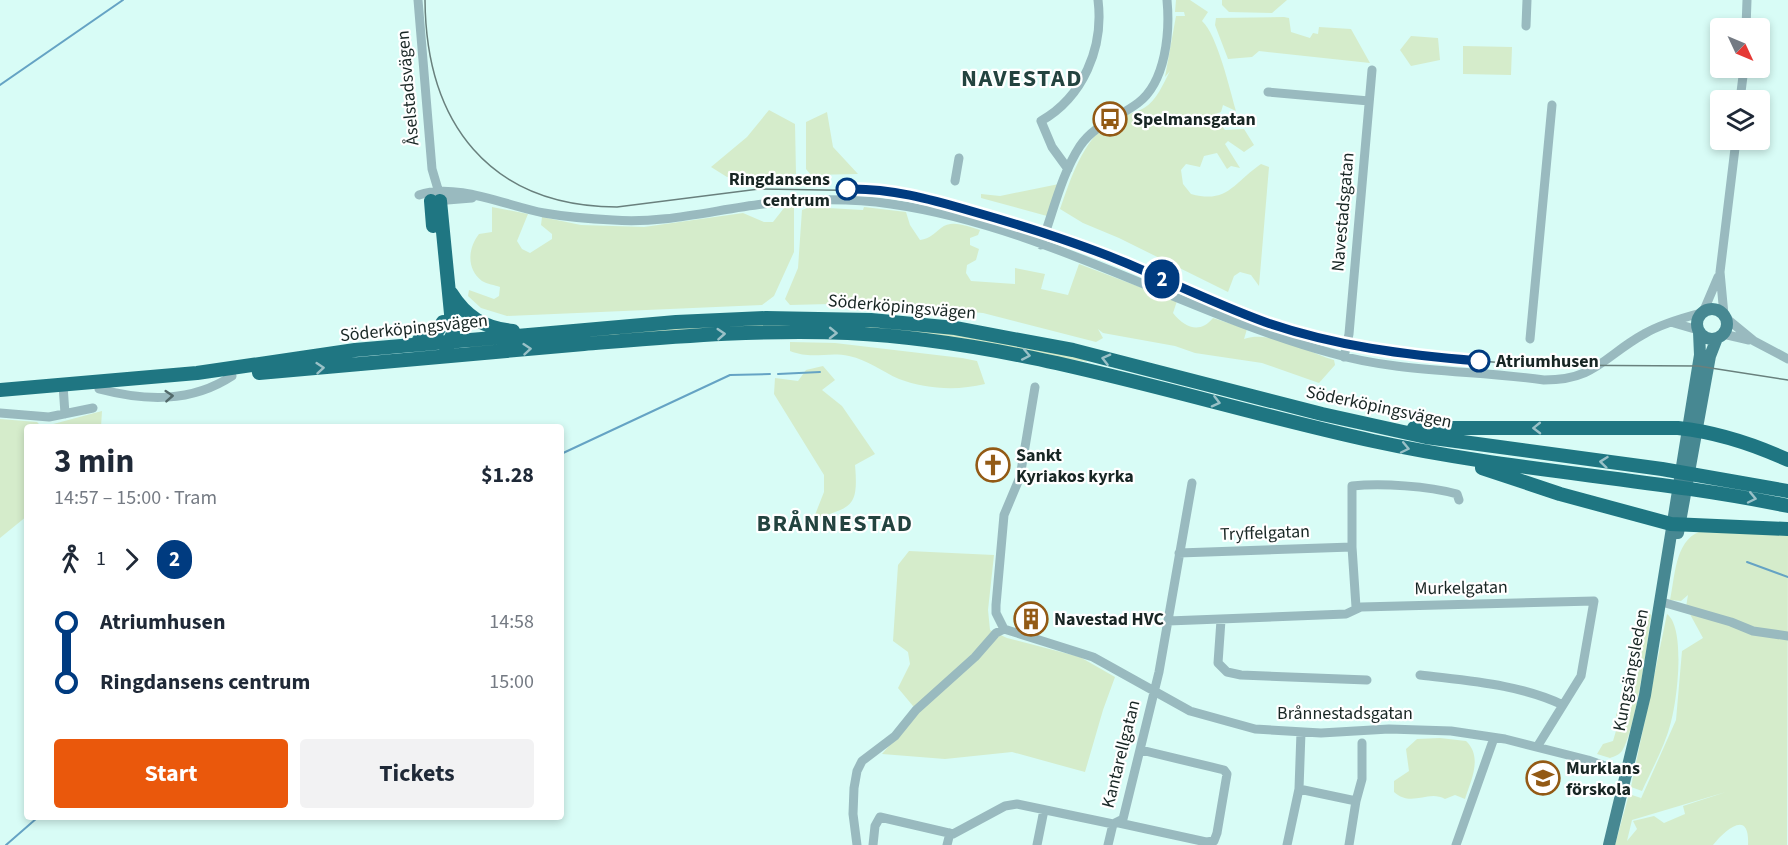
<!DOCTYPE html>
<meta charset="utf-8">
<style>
body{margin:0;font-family:"Source Sans 3",sans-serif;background:#f2f2f3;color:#1f2937;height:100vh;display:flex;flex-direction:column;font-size:22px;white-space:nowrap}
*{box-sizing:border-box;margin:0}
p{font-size:20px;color:#747a83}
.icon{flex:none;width:33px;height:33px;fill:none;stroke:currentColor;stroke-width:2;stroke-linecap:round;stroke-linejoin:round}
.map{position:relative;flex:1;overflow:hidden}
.panel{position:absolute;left:24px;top:424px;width:540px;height:396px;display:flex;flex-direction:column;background:#fff;border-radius:6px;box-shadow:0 3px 9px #0003}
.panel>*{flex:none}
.badge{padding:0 12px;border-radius:20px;font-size:21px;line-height:39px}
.needle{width:39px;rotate:134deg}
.tools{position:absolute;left:1710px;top:18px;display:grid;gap:12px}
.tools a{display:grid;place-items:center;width:60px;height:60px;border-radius:6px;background:#fff;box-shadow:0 3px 9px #0003;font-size:30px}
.map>.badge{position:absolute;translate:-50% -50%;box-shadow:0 0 0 3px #fff}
.legs{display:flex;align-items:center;gap:9px;height:66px;padding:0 30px;font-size:20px}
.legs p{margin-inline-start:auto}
.head{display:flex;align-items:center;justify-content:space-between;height:102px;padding:0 30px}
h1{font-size:33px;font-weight:700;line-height:45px}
.cta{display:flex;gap:12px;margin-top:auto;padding:12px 30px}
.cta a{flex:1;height:69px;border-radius:6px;background:#ea580c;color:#fff;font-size:24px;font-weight:700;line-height:69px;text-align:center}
.cta a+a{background:#f2f2f3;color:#1f2937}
ul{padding:0 30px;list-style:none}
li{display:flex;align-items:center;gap:21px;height:60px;font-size:22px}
li i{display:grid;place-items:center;width:9px;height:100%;margin:0 8px;background:currentColor}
li i::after{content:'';width:15px;height:15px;margin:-8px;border:4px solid;border-radius:50%;background:#fff}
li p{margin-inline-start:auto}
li:first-child i{background:linear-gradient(#0000 50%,currentColor 0)}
li:last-child i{background:linear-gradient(currentColor 50%,#0000 0)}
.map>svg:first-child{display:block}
.green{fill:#d5eccb;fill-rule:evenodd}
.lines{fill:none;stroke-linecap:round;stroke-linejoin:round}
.stream{stroke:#65a3c4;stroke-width:2}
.minor{stroke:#99babf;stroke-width:9}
.major{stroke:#478892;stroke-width:12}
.highway{stroke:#1f7682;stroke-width:14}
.tram{stroke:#69807d;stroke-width:1.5}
.oneway{stroke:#9ac1c7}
.oneway2{stroke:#52696a}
.line-1-casing{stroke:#fff;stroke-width:14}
.line-1{stroke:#003b80;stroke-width:9}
.stop-1-dot{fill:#fff;stroke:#003b80;stroke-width:3}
.labels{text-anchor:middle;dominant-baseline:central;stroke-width:4.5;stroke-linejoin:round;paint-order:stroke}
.street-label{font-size:18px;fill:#182624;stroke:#fff}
.poi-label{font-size:18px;font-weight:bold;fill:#182624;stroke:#fff;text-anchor:start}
.stop-label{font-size:18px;font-weight:bold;fill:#182624;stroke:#fff;text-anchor:end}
.district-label{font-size:24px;font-weight:bold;letter-spacing:1.5px;fill:#23433f;stroke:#fff}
</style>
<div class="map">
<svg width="1788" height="845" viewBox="0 0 1788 845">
<rect width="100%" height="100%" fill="#d8fcf6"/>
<path class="green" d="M1176,0H1190L1208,12L1202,21C1217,34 1230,90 1236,111L1223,105L1221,112L1216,114V119L1225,130L1244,129L1254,145L1244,152L1228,141L1225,144L1240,168L1231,166L1227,169L1217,153L1204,156L1200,167L1186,164L1181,170L1183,184L1191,194C1228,204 1233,183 1261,164L1269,167L1259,286L1251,275L1240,272L1234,276L1228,292L1119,238L1083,223L1060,209C1071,178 1082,142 1110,122C1120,115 1134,114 1144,108C1157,100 1163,84 1170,71L1165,77L1176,16H1185L1184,12H1175Z
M1222,0H1287L1272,13L1229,12L1222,5Z
M1284,17L1289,18L1291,32L1310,38L1313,33L1318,34L1319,27L1351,29L1370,63L1259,51L1252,57L1228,59L1215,25L1216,18Z
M1411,36L1438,38L1440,60L1411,66L1400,50Z
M1463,46L1512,47L1511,75L1463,74Z
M769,110L795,124L796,174L727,177L711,167L747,137Z
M827,112L833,147L858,174L811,175L806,169V122Z
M1059,184L1047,216L981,198V194L1000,196Z
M492,207L528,214L517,241L522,249L530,253L552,239V234L541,225L542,217L581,225L644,227L743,213L764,222H773L784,208L794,207V252L774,296L762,305L507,316L481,308L468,296L469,290L494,299L499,296L500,287C495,285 487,284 482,281C466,269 468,248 479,234L492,232Z
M810,207L863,210L864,207L906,212L910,225L920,240C931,238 933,234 941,228C952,219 968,227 980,230L978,235L970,238V245L979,249L976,260L967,265L966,273L971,281L1015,284V268L1045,274L1041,289L1068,295L1079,264L1177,301L1173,313C1185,328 1200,334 1213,318L1247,329L1244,339C1272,330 1307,352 1334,360L1335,365L1319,383L1262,363L1195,353L1175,346L1103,333L1098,329L1103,338L1096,342L983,313L870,303L790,305L785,299L798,268L802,210Z
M780,323C870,326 961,329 1050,351C1061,354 1080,355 1088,362L884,331L470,348L460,345L668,328Z
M790,342L835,343L962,358L977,361L985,384C957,391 925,389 899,379C881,371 868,360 849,356C828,351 813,360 790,351Z
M823,366L835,380L822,390L842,406L875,454L855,465C859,510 850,506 813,520L824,492V475L774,394L775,378L798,381L806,370Z
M102,411L101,427L27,428V516L0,538V419L37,422L42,427Z
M1699,532L1788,535L1787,845H1748C1750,808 1725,830 1713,845H1615L1629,794L1641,798L1639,803L1676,720L1682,651L1703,638L1686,607L1688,595L1681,601L1670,600C1675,577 1675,541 1699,532ZM1726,792L1683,806L1685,814L1664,823L1654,816L1633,821L1637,829L1627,841L1632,820Z
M909,551L994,555L988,610L990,630L1007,638L1080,657L1115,677L1103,710L1085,772L1012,752L945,759L882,754L918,712L898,688L910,664L908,652L893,641L898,565Z
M1646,609L1651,615C1648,642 1635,732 1622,751C1619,755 1615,756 1610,758L1597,754L1603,744L1613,741L1618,724L1616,715L1626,691L1638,613Z
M1667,614C1686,628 1677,701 1671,722C1665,746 1652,769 1642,791L1631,787Z
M1440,738L1466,741C1483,757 1471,780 1465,799L1455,795L1445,799C1428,789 1412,808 1394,792V781L1409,771L1406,749L1417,739Z"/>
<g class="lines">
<path class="stream" d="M0,85L123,0
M778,374L820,372
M561,454L730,375L770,374
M1747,562L1788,577
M6,845L37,818"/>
<path class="minor" d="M418,0L432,169L440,196
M1526,26L1527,0
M1746,28L1747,0
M1268,92L1369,101
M1740,100L1744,68
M1068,169L1052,147L1041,121C1083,97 1104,48 1098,0
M955,181L959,158
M419,195C455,182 507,206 544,213C567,217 590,219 613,220C664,224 713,210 763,204C805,199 849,198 891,204C1045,226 1182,312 1331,353C1399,373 1474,370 1544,380C1596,380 1604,356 1644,334C1661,324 1682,318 1701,313
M435,201L472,198
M1041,245C1053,213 1061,175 1080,146C1094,125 1118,118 1138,103C1166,82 1170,32 1167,0
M1704,310L1718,277
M1724,315L1720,272L1736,140
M1726,318L1754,341L1788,359
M1674,323L1698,330
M1723,334L1749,340
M1530,339L1552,105
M1344,357L1349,334L1372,70
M63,385L65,414
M1035,387L1020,477L1004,515L996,605V613L1004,629L1093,657L1190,711L1255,729L1321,733L1389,729L1451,731L1505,739L1588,760L1628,774
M99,389C145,401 191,403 232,376
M0,413L49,417L93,408
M1352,547L1356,607
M1179,553L1352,547V486C1382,483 1428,486 1457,494L1459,500
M1662,602L1731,622L1753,631L1788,636
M1221,620L1218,663L1227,672L1241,675L1367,680
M1168,621L1346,614L1361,607L1594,601L1581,676L1537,747
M1420,675C1468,681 1519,684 1563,705
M1299,789L1356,801
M1119,823L1206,842L1214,841L1217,833L1227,774L1224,770L1141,750
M857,845L853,814L854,788L857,771L862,761L895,736L916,710L975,657L996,633L1004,629
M873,845L875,826L880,817L953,834L1005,806L1017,804L1113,824L1123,819L1159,672L1192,483
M947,845L950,833
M1037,845L1044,810
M1108,845L1113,824
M1287,845L1299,789L1301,732
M1349,845L1356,801L1362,779V743
M1456,845L1494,738"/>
<path class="major" d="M1697 324a15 15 0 1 1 30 0a15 15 0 1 1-30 0Z
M1678,533L1710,356L1717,338
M1609,845L1645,695L1700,355L1699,332"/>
<path class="highway" d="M431,201L433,226
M440,201L453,334L446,348
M451,293C466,317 484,328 513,331
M419,340L435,335L443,322
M259,373C368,364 476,353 584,344C672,337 760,329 848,333C1029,342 1198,403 1373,441C1510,471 1651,478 1788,506
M0,390L197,373L355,350L676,322L766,318L871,320L955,328L1073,350L1322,414L1426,437L1662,469L1788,491
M1414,428H1678C1716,432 1753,444 1788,460
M1482,468L1560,494L1671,524L1788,529"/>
<path class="tram" d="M425,0C426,123 489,206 617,207L759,189L887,191L951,205L1045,233L1126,263L1263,321L1347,345L1420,356L1530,365L1698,366L1788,380"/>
</g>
<defs><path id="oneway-chevron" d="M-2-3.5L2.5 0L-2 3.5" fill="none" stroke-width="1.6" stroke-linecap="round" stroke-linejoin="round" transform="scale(1.5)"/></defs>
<g class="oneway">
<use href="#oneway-chevron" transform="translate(833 333) rotate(1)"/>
<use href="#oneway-chevron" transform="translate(721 334) rotate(-4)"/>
<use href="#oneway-chevron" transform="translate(527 349) rotate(-5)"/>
<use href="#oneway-chevron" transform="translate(1026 355) rotate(11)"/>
<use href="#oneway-chevron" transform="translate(1106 359) rotate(-166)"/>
<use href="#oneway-chevron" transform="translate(320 368) rotate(-5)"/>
<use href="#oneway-chevron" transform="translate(1216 402) rotate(14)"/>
<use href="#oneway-chevron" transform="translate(1537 428) rotate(179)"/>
<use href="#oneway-chevron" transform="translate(1405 448) rotate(12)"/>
<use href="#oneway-chevron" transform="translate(1604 462) rotate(-174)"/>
<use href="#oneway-chevron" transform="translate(1752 498) rotate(12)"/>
</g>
<use class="oneway2" href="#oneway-chevron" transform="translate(169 396) rotate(-4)"/>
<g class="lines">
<g class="line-1-casing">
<path id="line-1" d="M847,189C890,188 930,199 971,211C1024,226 1076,242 1126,263C1173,283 1218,305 1265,322C1334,346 1406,355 1479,361"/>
</g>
<use href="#line-1" class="line-1"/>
</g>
<defs>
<g id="bus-ring" transform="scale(1.725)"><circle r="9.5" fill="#fff" stroke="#935a15" stroke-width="1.5"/><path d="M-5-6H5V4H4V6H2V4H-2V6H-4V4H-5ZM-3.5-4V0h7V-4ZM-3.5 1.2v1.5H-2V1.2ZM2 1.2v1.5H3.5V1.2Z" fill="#935a15"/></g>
<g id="church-ring" transform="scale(1.725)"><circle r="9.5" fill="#fff" stroke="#935a15" stroke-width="1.5"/><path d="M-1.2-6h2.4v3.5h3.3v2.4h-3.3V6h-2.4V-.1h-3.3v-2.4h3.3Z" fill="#935a15"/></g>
<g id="building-ring" transform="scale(1.725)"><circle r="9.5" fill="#fff" stroke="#935a15" stroke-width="1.5"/><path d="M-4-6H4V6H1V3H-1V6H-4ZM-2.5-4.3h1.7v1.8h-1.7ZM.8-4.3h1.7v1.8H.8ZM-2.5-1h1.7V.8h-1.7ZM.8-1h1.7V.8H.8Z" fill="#935a15"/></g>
<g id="school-ring" transform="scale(1.725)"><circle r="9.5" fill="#fff" stroke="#935a15" stroke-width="1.5"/><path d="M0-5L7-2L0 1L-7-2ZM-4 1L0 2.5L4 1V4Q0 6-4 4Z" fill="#935a15"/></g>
</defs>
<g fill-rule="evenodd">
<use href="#bus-ring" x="1110" y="119"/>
<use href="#church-ring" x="993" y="465"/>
<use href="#building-ring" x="1031" y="619"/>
<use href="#school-ring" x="1543" y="778"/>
</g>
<g class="stop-1-dot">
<circle cx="847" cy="189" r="10"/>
<circle cx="1479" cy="361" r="10"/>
</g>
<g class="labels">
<g class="street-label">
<text transform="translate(408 88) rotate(-95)">Åselstadsvägen</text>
<text transform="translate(1343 212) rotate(-85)">Navestadsgatan</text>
<text transform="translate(902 307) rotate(5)">Söderköpingsvägen</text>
<text transform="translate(414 328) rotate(-6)">Söderköpingsvägen</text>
<text transform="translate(1379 407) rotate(12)">Söderköpingsvägen</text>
<text transform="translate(1265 533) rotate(-2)">Tryffelgatan</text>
<text transform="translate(1461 588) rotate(-1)">Murkelgatan</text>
<text transform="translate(1631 670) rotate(-79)">Kungsängsleden</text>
<text x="1345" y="713">Brånnestadsgatan</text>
<text transform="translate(1121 754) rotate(-76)">Kantarellgatan</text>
</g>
<g class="poi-label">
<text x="1133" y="119">Spelmansgatan</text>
<text x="1016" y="455">Sankt<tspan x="1016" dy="21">Kyriakos kyrka</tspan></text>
<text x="1054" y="619">Navestad HVC</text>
<text x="1566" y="768">Murklans<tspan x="1566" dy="21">förskola</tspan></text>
</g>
<g class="stop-label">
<text x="830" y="179">Ringdansens<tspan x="830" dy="21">centrum</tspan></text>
<text x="1496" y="361" text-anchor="start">Atriumhusen</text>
</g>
<g class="district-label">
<text x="1022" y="78">NAVESTAD</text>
<text x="835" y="523">BRÅNNESTAD</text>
</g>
</g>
</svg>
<div class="tools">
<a><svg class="needle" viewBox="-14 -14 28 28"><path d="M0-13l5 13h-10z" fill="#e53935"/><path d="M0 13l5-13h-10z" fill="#747a83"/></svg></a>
<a><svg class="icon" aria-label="layers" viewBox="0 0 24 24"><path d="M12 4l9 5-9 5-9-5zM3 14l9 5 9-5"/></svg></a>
</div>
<b class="badge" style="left:1162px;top:279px;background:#003b80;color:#fff">2</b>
<section class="panel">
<div class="head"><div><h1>3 min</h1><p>14:57 – 15:00 · Tram</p></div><b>$1.28</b></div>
<div class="legs"><svg class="icon" aria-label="walk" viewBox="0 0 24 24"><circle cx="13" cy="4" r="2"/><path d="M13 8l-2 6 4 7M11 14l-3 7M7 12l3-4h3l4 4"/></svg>1<svg class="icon" aria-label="forward" viewBox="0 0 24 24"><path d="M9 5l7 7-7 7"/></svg><b class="badge" style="background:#003b80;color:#fff">2</b></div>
<ul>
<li><i style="color:#003b80"></i><b>Atriumhusen</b><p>14:58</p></li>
<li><i style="color:#003b80"></i><b>Ringdansens centrum</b><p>15:00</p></li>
</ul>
<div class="cta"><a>Start</a><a>Tickets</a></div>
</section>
</div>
